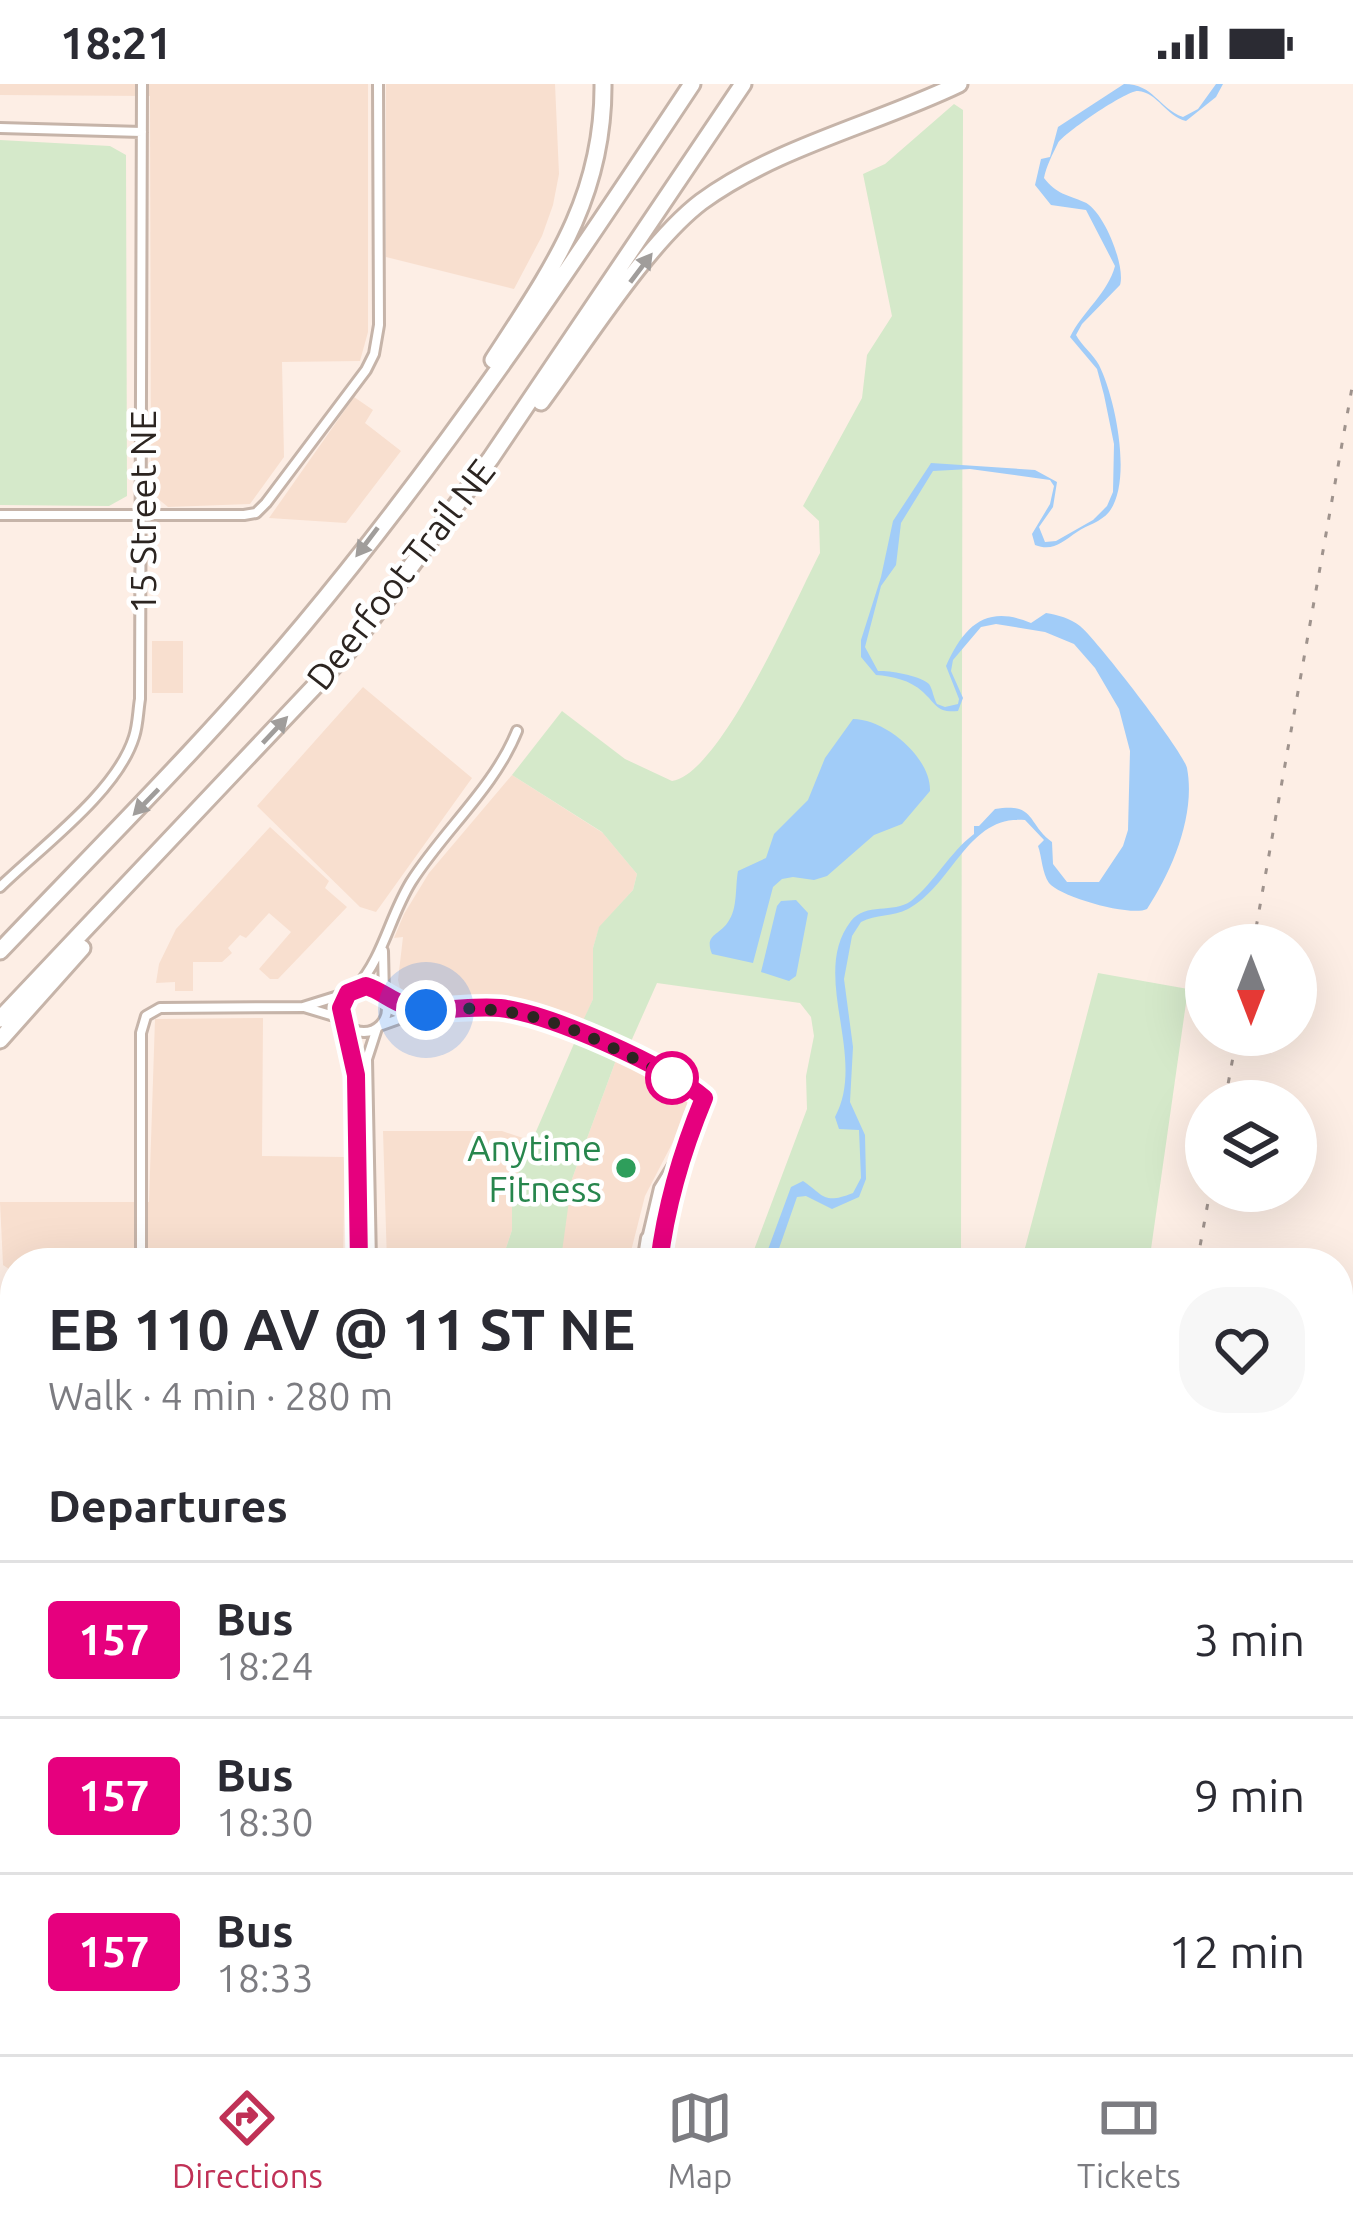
<!DOCTYPE html>
<meta charset="utf-8">
<style>
body{margin:0;font-family:Ubuntu,sans-serif;background:#f7f7f7;color:#2b2b33;height:100vh;display:flex;flex-direction:column;font-size:45px;white-space:nowrap}
*{box-sizing:border-box;margin:0}
p{font-size:39px;color:#7c7c81}
.icon{flex:none;width:66px;height:66px;fill:none;stroke:currentColor;stroke-width:2;stroke-linecap:round;stroke-linejoin:round}
.map{position:relative;flex:1;overflow:hidden}
.details{position:absolute;left:0px;top:1164px;width:1353px;height:807px;display:flex;flex-direction:column;background:#fff;border-radius:48px 48px 0 0;box-shadow:0 12px 48px #0002}
.details>*{flex:none}
.badge{padding:0 24px;border-radius:9px;font-size:42px;line-height:78px}
.needle{width:78px;rotate:180deg}
.tools{position:absolute;left:1185px;top:840px;display:grid;gap:24px}
.tools a{display:grid;place-items:center;width:132px;height:132px;border-radius:50%;background:#fff;box-shadow:0 12px 48px #0002;font-size:60px}
.you{position:absolute;width:60px;height:60px;margin:-30px;border:9px solid #fff;border-radius:50%;background:#1a73e8;box-shadow:0 0 0 18px #1a73e833}
.map>.badge{position:absolute;translate:-50% -50%;box-shadow:0 0 0 6px #fff}
h2{padding:0 48px;font-size:45px;line-height:108px}
.round{display:grid;place-items:center;flex:none;width:126px;height:126px;border-radius:48px;background:#f7f7f7}
.headline{display:flex;align-items:center;justify-content:space-between;height:204px;padding:0 48px}
h1{font-size:57px;font-weight:600;line-height:90px}
ul{padding:0;list-style:none}
li{display:flex;align-items:center;gap:36px;height:156px;padding:0 48px;border-top:3px solid #e1e1e2}
li div{flex:1}
li b{display:block;font-size:45px}
li em{font-style:normal}
li .badge{min-width:132px;font-weight:700;text-align:center}
.status{display:flex;justify-content:space-between;align-items:center;height:84px;padding:0 60px;background:#fff;direction:ltr}
.status svg{height:33px;fill:currentColor}
.menu{display:flex;justify-content:space-around;align-items:center;height:168px;border-top:3px solid #e1e1e2;background:#fff;font-size:33px;color:#7c7c81}
.menu a{display:grid;justify-items:center;gap:6px}
.menu .active{color:#c03156}
.map>svg:first-child{display:block}
.built{fill:#f8dfcf}
.green{fill:#d5e9ca}
.water{fill:#a1ccf8}
.lines{fill:none;stroke-linecap:round;stroke-linejoin:round}
.minor-casing{stroke:#c6b4a9;stroke-width:14}
.tertiary-casing{stroke:#c6b4a9;stroke-width:16}
.secondary-casing{stroke:#c6b4a9;stroke-width:16}
.motorway-casing{stroke:#c6b4a9;stroke-width:21}
.minor{stroke:#fff;stroke-width:8}
.tertiary{stroke:#fff;stroke-width:10}
.secondary{stroke:#fff;stroke-width:10}
.motorway{stroke:#fff;stroke-width:15}
.rail{stroke:#9f938d;stroke-width:3;stroke-dasharray:6 12;stroke-linecap:butt}
.oneway{fill:#a09d9b}
.line-casing{stroke:#fff;stroke-width:27}
.line{stroke:#e6007e;stroke-width:18}
.walk{stroke:#2c2521;stroke-width:12;stroke-dasharray:0 21.6}
.stop-dot{fill:#fff;stroke:#e6007e;stroke-width:6}
.leisure-dot{fill:#2e9e5b;stroke:#fff;stroke-width:4.5}
.labels{text-anchor:middle;dominant-baseline:central;stroke-width:9;stroke-linejoin:round;paint-order:stroke}
.street-label{font-size:36px;fill:#2c2521;stroke:#fff}
.leisure-label{font-size:36px;fill:#27864d;stroke:#fff;text-anchor:end}
</style>
<div class="status"><b>18:21</b><svg viewBox="0 0 49 12"><path d="M0 12V9h3v3zM5 12V6h3v6zM10 12V3h3v9zM15 12V0h3v12zM26 1h20v11H26zM47 4h2v5h-2z"/></svg></div>
<div class="map">
<svg width="1353" height="1970" viewBox="0 0 1353 1970">
<rect width="100%" height="100%" fill="#fdeee5"/>
<path class="built" d="M0,0H368V248L360,277L282,278L284,373L250,420L168,423L151,409L150,12L0,11Z
M386,0H555L559,90L553,121L542,152L514,205L386,173Z
M354,313L373,326L365,339L401,367L346,439L269,434Z
M152,557H183V609H152Z
M363,603L472,694L376,828L360,823L257,722Z
M512,691L603,749L637,790L633,806L599,844L593,864V915L584,936L521,915L411,912L400,904L398,896L403,853L394,854L404,830L429,789Z
M270,743L329,797L325,804L347,823L278,895H270L259,885L291,848L269,829L246,854L240,851L228,864L232,869L222,878H193V907H175V898L156,899L159,880L176,845Z
M263,934L262,1072L345,1073L343,1179H15V1189L3,1181L0,1118H149L155,935Z
M616,976L686,1011L689,1027L645,1112L628,1179H559L572,1095Z
M383,1047H502L532,1057L512,1103V1146L501,1179H387Z
M0,1610H15V1956H127V1970H0Z
M169,1956H354L352,1970H167Z"/>
<path class="green" d="M954,20L963,26L961,1179H749L807,1025L806,992L814,952L811,933L800,919L657,899L629,962L582,939L593,915V864L599,843L633,806L637,790L602,748L512,691L562,627L625,675L672,697C721,690 795,516 820,469L819,437L803,422L862,314L867,271L892,232L863,90L885,80Z
M0,56L110,62L126,71L127,412L109,422L0,421Z
M1098,889L1188,905L1149,1179H1021Z
M576,955L616,976L572,1095L561,1175L559,1179H501L512,1146V1103Z"/>
<path class="water" d="M1124,0C1154,0 1158,24 1183,33L1198,25L1216,0H1223L1216,13L1186,37C1167,33 1157,8 1138,7C1127,6 1064,49 1058,59C1053,69 1046,83 1044,94C1056,110 1068,111 1084,118C1103,125 1126,182 1120,201L1082,240L1076,251C1082,262 1093,270 1099,281C1115,313 1133,397 1109,428C1101,438 1087,441 1077,448C1062,458 1053,468 1035,461L1032,450L1050,420L1054,402L1050,396L970,385L933,387L901,439L896,481L881,502L865,563L878,587C889,586 922,592 929,600C933,606 933,613 937,620L945,623L958,620L959,615L946,582C964,542 986,520 1031,539L1046,529C1058,531 1070,534 1080,542C1096,555 1183,667 1187,684C1196,731 1172,787 1147,825C1131,833 1060,813 1049,799C1042,789 1042,773 1038,762L1044,756L1025,736C968,730 953,801 908,825C893,833 876,830 861,838L852,852L844,895L853,963L850,1018L865,1051L866,1095L859,1113L832,1125L806,1112L797,1113L776,1173L763,1179L791,1103L803,1097C824,1111 823,1121 853,1109L861,1094L859,1046L839,1045L835,1033C868,972 809,891 851,837C866,818 893,830 911,817C935,798 949,769 974,750V742H979L995,725C1036,718 1027,740 1052,758L1053,780L1067,798H1099L1123,762L1128,746L1130,667L1119,625L1095,584L1074,560L1045,548L996,540L981,543L953,576L951,587L963,614L958,627C937,629 937,621 923,608C910,596 892,592 876,591L861,573V556L881,493L893,437L931,379L1035,386L1057,398L1053,423L1039,443L1045,458L1056,457L1093,436L1107,422L1113,408L1114,360L1104,311L1097,285L1070,253C1083,227 1108,209 1115,182L1086,126L1051,121L1035,101L1041,75L1050,73L1058,43Z
M853,635C885,635 931,673 930,707L902,740L874,751L827,792L814,796L793,793L782,795L773,803L753,879L712,870C704,850 719,852 728,838C738,824 735,803 738,787L766,774L774,750L808,716L825,674Z
M796,816L808,829L796,892L789,897L761,888L777,822L781,817Z"/>
<g class="lines">
<g class="minor-casing">
<path id="minor" d="M0,44L142,48
M0,431H244L256,429L266,419L366,286L374,270L379,241L378,0
M0,803C41,763 117,708 134,653C138,641 138,627 140,615L142,0
M383,867L384,912
M341 925a23 23 0 1 1 46 0a23 23 0 1 1-46 0Z
M356,904C384,872 389,834 411,798C444,746 494,704 517,647
M385,915C428,928 454,920 497,924C546,928 666,982 704,1014C682,1067 666,1121 659,1179
M304,923L344,935
M346,939L355,991L359,1179
M382,941L424,926
M647,1155L659,1104L680,1070
M141,1179V949L146,932L160,924L303,923L348,909
M371,1179L367,975L377,944
M1338,1425H1353
M0,1597H15
M1338,1653L1353,1662
M1353,1718L1338,1753L1353,1760
M0,1772L15,1781
M1338,1858L1353,1867
M1325,1956L1350,1970
M19,1970V1956
M1174,1970L1176,1956"/>
</g>
<g class="tertiary-casing">
<path id="tertiary" d="M141,1970L143,1956
M154,1970L157,1956"/>
</g>
<g class="secondary-casing">
<path id="secondary" d="M643,1179L647,1154
M1338,1253H1353
M0,1266L15,1265
M1338,1275L1353,1279
M0,1280H15"/>
</g>
<g class="motorway-casing">
<path id="motorway" d="M493,276C552,185 604,113 603,0
M541,318C584,260 646,160 701,118C776,63 876,40 959,0
M0,867C103,759 208,655 304,540C446,370 570,184 692,0
M0,935L349,566L491,374L743,0
M0,956L82,864
M0,1255L15,1256"/>
</g>
<use href="#minor" class="minor"/>
<use href="#tertiary" class="tertiary"/>
<use href="#secondary" class="secondary"/>
<use href="#motorway" class="motorway"/>
<path class="rail" d="M1253,861L1353,298
M1225,1017L1237,951
M1197,1179L1210,1107
M1025,1970L1030,1956"/>
</g>
<defs><path id="oneway-solid" d="M-6-.8H1V-3.2L6.5 0L1 3.2V.8H-6Z" transform="scale(3)"/></defs>
<g class="oneway">
<use href="#oneway-solid" transform="translate(641 184) rotate(-53)"/>
<use href="#oneway-solid" transform="translate(367 458) rotate(127)"/>
<use href="#oneway-solid" transform="translate(275 646) rotate(-47)"/>
<use href="#oneway-solid" transform="translate(146 718) rotate(134)"/>
</g>
<g class="lines">
<g class="line-casing">
<path id="line" d="M359,1179L356,991L341,924L348,909L366,902C382,907 391,917 407,922C437,930 469,921 500,924C550,930 665,981 704,1014C682,1067 666,1121 659,1179"/>
</g>
<use href="#line" class="line"/>
<path class="walk" d="M426,926C537,917 585,950 680,998L672,994"/>
</g>
<circle class="stop-dot" cx="672" cy="994" r="24"/>
<circle class="leisure-dot" cx="626" cy="1084" r="12"/>
<g class="labels">
<g class="street-label">
<text transform="translate(142 428) rotate(-90)">15 Street NE</text>
<text transform="translate(400 490) rotate(-52)">Deerfoot Trail NE</text>
</g>
<g class="leisure-label">
<text x="602" y="1063">Anytime<tspan x="602" dy="41">Fitness</tspan></text>
</g>
</g>
</svg>
<div class="tools">
<a><svg class="needle" viewBox="-14 -14 28 28"><path d="M0-13l5 13h-10z" fill="#e53935"/><path d="M0 13l5-13h-10z" fill="#7c7c81"/></svg></a>
<a><svg class="icon" aria-label="layers" viewBox="0 0 24 24"><path d="M12 4l9 5-9 5-9-5zM3 14l9 5 9-5"/></svg></a>
</div>
<div class="you" style="left:426px;top:926px"></div>
<section class="details">
<div class="headline"><div><h1>EB 110 AV @ 11 ST NE</h1><p>Walk · 4 min · 280 m</p></div><a class="round"><svg class="icon" aria-label="heart" viewBox="0 0 24 24"><path d="M12 20l-8-8c-3-5 5-10 8-4 3-6 11-1 8 4z"/></svg></a></div>
<h2>Departures</h2>
<ul>
<li><span class="badge" style="background:#e6007e;color:#fff">157</span><div><b>Bus</b><p>18:24</p></div><em>3 min</em></li>
<li><span class="badge" style="background:#e6007e;color:#fff">157</span><div><b>Bus</b><p>18:30</p></div><em>9 min</em></li>
<li><span class="badge" style="background:#e6007e;color:#fff">157</span><div><b>Bus</b><p>18:33</p></div><em>12 min</em></li>
</ul>
</section>
</div>
<nav class="menu">
<a class="active"><svg class="icon" aria-label="directions" viewBox="0 0 24 24"><path d="M12 3l9 9-9 9-9-9zM9 14v-3h6M13 9l2 2-2 2"/></svg>Directions</a>
<a><svg class="icon" aria-label="map" viewBox="0 0 24 24"><path d="M3 6l6-2 6 2 6-2v14l-6 2-6-2-6 2zM9 4v14M15 6v14"/></svg>Map</a>
<a><svg class="icon" aria-label="tickets" viewBox="0 0 24 24"><path d="M3 7h18v10H3zM15 7v10"/></svg>Tickets</a>
</nav>
